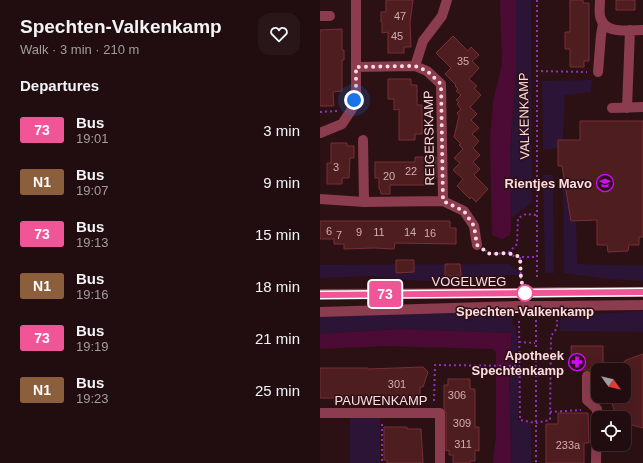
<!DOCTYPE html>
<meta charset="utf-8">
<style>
body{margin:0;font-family:Arial,sans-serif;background:#291618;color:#f1f3f6;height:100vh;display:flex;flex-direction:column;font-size:15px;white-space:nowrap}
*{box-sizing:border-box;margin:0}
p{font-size:13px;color:#a29c9e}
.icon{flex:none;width:22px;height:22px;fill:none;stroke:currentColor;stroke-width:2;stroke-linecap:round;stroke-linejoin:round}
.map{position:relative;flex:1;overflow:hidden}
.side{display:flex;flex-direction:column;background:#210d0f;width:320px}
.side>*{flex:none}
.badge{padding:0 8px;border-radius:3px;font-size:14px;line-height:26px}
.needle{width:26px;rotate:124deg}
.fabs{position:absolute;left:271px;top:363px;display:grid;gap:8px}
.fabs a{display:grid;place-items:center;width:40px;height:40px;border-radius:8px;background:#210d0f;box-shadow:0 4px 16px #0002,0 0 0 1px #3e2d2f;font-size:20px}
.you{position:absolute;width:20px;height:20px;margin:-10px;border:3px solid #fff;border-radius:50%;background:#1a73e8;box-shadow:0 0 0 6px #1a73e833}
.map>.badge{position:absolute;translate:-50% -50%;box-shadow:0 0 0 2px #fff}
h2{padding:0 20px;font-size:15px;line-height:36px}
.round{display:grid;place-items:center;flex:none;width:42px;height:42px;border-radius:12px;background:#291618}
.overview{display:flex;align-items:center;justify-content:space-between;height:68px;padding:0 20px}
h1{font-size:19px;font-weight:700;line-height:30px}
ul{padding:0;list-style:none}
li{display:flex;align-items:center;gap:12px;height:52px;padding:0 20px}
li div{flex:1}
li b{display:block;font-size:15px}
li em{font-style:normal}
li .badge{min-width:44px;font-weight:700;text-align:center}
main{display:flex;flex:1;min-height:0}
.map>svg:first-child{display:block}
.green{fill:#2c1436}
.water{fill:#4c0b34}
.building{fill:#4d1d20;stroke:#792f34}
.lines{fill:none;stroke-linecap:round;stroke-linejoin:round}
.path{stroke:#9030c0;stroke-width:2;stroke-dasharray:2 3;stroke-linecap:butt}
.minor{stroke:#8b3c4e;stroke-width:10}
.minor-bridge{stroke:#8b3c4e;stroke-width:10}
.line-casing{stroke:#fff;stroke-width:9}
.line{stroke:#ef5597;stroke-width:6}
.walk{stroke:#ffdce2;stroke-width:4;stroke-dasharray:0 7.2}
.stop-dot{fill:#fff;stroke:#ef5597;stroke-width:2}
.labels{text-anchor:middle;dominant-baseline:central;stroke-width:3;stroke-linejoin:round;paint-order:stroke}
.number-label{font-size:11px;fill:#d2acb2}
.street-label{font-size:13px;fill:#ffdce2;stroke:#2c1114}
.poi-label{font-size:13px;font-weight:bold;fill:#ffdce2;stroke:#2c1114;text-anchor:end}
.stop-label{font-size:13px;font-weight:bold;fill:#ffdce2;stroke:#2c1114}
</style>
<main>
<section class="side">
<div class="overview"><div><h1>Spechten-Valkenkamp</h1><p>Walk · 3 min · 210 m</p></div><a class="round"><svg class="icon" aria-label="heart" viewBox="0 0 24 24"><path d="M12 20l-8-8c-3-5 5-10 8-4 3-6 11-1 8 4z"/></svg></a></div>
<h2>Departures</h2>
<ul>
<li><span class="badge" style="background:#ef5597;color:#fff">73</span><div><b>Bus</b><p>19:01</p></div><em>3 min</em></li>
<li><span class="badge" style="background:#8b5e3c;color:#fff">N1</span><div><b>Bus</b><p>19:07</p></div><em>9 min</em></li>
<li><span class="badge" style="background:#ef5597;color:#fff">73</span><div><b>Bus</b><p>19:13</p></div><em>15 min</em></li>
<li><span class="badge" style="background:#8b5e3c;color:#fff">N1</span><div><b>Bus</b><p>19:16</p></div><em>18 min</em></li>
<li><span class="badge" style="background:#ef5597;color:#fff">73</span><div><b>Bus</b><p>19:19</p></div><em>21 min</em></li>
<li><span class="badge" style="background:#8b5e3c;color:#fff">N1</span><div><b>Bus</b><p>19:23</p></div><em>25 min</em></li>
</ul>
</section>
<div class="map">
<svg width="323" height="463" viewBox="0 0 323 463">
<rect width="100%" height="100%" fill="#2c1114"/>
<path class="green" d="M196,0H211L212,202L190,219V148L196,72Z
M272,80L271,92L245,95L243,140H238V148L223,150L222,81Z
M223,175H233L234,273H225Z
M243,175L244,176L251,221L256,222L257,264L323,266V281L288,279L244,273Z
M189,264L200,273L204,274L127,281H103L52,276L0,278V265Z
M160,310L194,313L192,324L196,328L199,368L198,419L199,421L210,423L211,425V463H191L189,371L192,333L80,329L0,334V315Z
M323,311V332L239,331L241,316Z
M30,413L60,417V463H30Z"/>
<path class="water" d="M180,0H196V72L190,148L191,229L190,235L182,239L172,235L170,139L173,102L182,65Z
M80,329L192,333L189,371L191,463H173L176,436V352L173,349L65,346L0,349V334Z"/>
<path class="building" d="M66,0H93L90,22L91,47H84V53H68V32L62,33V22H61V12H66Z
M250,0H263V3H269V61H264V67H250V49H245V32H250Z
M296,0H315V10H296Z
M22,29V50H24V60H22V91L13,92L14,106H0V30Z
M133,36L148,51L151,47L159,55L152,61L159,68L149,79L157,86L154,88L161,95L150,107L157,114L151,120L159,128L152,134L159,141L153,148L160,155L153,162L160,169L154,175L168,189L156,202L151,197L150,199L137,186L143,179L133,170L140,163L134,158L143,149L139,145L141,144L134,137L139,116L137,113L141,109L137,104L139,102L136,100L141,95L136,91L138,89L135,86L136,85L125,74L131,68L116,53Z
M68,79H91V85H97V105H102V134H95V140H79V109L74,110V99H68Z
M260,121H323V237H319V245H309L308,251L288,252L287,245H277V220L251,221L242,166H238V140H260Z
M11,143H27V146H34V158H30L29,178H22V184H7V163H11Z
M95,157H116V178H110V185H70V194H61L60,189H59V178H55V162H95Z
M0,221H130V228H136V244L75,243L74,249L54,248L24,249V244H14V239H0Z
M76,260H94V272L76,273Z
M125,264H140L141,276H125Z
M251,346H283V370H252Z
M323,354V428L312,425L304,420V418H301L294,410L290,396H304V370H295L306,360Z
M103,367L108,372L103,387H100V398H69V403H28L29,398H0V368H48V369Z
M128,379H150V389H155V427H159V451L155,450V461H150V463H133V455H129V450L126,451V413L124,408V385H128Z
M238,413H268L269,443H264V463H226V424H238Z
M64,427H87V429H101L103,463H67V460H64Z"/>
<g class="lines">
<path class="path" d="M217,0V279
M216,71L267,72
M0,112L17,111
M165,250L170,254L188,253L197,244L198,218L206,214L217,215
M188,253L196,257H217
M200,257L201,280
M216,320V463
M199,321L200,420L216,423L230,420L231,336L237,328V320
M199,342L215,343
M114,401L115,365L200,366
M230,412L261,410
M62,424V463"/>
<path class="minor" d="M280,0C280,5 279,11 280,16C284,35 308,30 323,30
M0,16H10
M95,66L103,41L122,16L127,0
M36,67L95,66L107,71L121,84L123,201
M278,72L281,35L283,24
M292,108L323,107
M307,108L310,30
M0,133L22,124L32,109L36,92V0
M43,140L44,202
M0,199L44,202L123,201L144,211L154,226L157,245
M238,292H323
M0,294L197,293
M238,306L323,305
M0,312L197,306
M267,376V400L277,409L276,463
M0,413H120V463"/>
<path class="minor-bridge" d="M197,293L238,292
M197,306H238"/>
</g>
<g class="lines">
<g class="line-casing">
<path id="line" d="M0,295L323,292"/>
</g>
<use href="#line" class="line"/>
<path class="walk" d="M34,100L36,92V67L95,66L107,71L121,84L123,201L144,211L154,226L157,245L170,254L188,253L200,257L201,280L205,293"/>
</g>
<defs>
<g id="school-ring" transform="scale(0.9)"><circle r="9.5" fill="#2c1114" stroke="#d408ff" stroke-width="1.5"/><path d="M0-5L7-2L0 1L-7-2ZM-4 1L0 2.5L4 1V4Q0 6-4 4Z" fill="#d408ff"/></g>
<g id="pharmacy-ring" transform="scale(0.9)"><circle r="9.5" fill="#2c1114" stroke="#d408ff" stroke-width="1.5"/><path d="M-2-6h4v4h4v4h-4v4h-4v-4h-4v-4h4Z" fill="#d408ff"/></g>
</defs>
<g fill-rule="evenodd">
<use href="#school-ring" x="285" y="183"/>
<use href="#pharmacy-ring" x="257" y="362"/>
</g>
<circle class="stop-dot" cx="205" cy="293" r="8"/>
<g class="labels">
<g class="number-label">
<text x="80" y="16">47</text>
<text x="77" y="36">45</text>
<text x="143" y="61">35</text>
<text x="16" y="167">3</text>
<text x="91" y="171">22</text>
<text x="69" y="176">20</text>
<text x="9" y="231">6</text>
<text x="39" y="232">9</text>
<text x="59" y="232">11</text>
<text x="90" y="232">14</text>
<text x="110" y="233">16</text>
<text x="19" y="235">7</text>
<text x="77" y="384">301</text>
<text x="137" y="395">306</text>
<text x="142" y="423">309</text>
<text x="143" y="444">311</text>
<text x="248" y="445">233a</text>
</g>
<g class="street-label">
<text transform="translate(204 116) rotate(-91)">VALKENKAMP</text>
<text transform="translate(109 138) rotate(-91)">REIGERSKAMP</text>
<text x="149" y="281">VOGELWEG</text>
<text x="61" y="400">PAUWENKAMP</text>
</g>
<g class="poi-label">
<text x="272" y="183">Rientjes Mavo</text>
<text x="244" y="355">Apotheek<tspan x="244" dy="15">Spechtenkamp</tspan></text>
</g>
<g class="stop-label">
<text x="205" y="311">Spechten-Valkenkamp</text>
</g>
</g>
</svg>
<div class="fabs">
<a><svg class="needle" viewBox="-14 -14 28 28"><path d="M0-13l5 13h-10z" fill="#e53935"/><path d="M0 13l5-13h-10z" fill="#a29c9e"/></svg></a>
<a><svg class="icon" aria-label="locate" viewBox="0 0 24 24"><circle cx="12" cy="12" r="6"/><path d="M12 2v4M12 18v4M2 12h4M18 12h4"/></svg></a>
</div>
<div class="you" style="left:34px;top:100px"></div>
<b class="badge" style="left:65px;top:294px;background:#ef5597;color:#fff">73</b>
</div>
</main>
